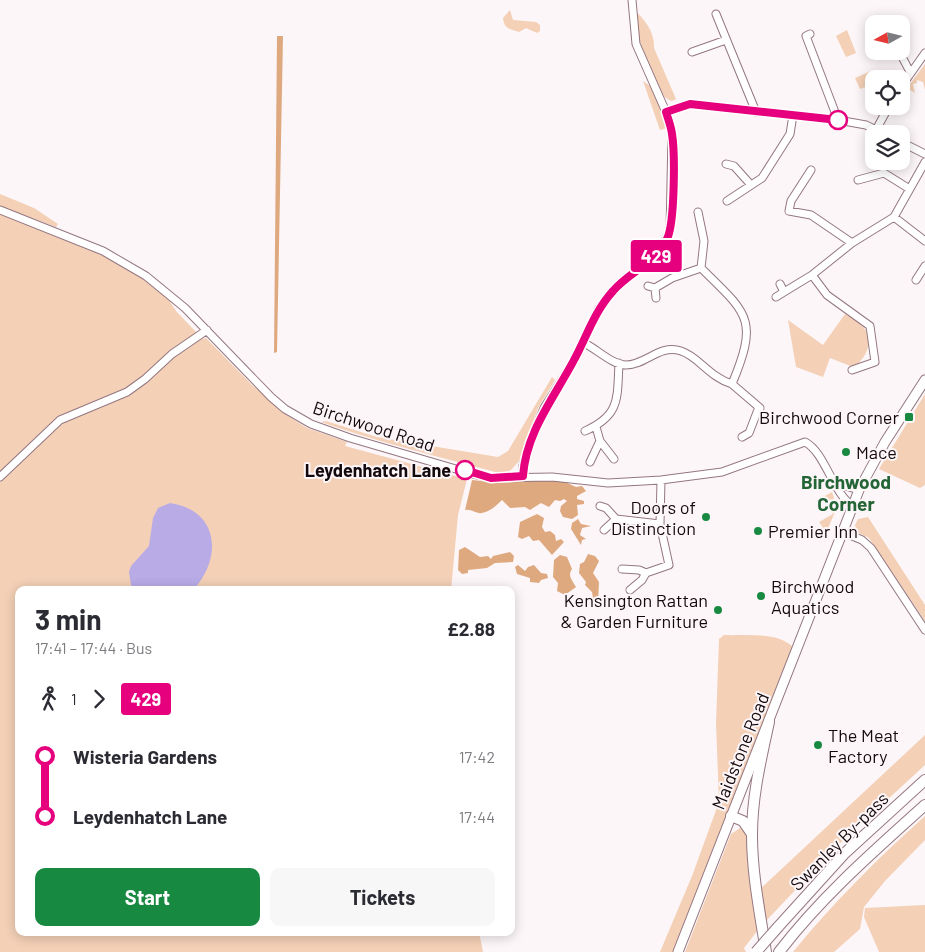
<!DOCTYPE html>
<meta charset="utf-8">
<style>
body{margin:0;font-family:Barlow,sans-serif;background:#f7f7f7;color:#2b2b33;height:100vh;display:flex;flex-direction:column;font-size:19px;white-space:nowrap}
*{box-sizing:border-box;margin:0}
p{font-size:16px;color:#7c7c81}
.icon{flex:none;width:28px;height:28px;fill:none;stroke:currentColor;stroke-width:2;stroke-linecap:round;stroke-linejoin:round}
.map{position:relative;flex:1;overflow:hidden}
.drawer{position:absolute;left:15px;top:586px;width:500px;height:350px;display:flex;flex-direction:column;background:#fff;border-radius:10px;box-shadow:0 2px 12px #0003}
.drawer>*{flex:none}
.badge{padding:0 10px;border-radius:4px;font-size:18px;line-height:32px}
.needle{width:32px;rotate:262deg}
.controls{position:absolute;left:865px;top:15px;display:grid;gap:10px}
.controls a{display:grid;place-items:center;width:45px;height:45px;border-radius:10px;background:#fff;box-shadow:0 2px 12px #0003;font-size:25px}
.map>.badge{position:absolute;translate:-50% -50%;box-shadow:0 0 0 2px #fff}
.legs{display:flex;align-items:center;gap:8px;height:55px;padding:0 20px;font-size:16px}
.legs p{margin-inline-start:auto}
.overview{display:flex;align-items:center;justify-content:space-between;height:85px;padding:0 20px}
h1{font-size:28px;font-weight:700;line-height:38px}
.primary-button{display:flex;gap:10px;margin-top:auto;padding:10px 20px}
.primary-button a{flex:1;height:58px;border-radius:10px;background:#188941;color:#fff;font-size:20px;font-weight:700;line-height:58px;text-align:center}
.primary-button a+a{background:#f7f7f7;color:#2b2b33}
ul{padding:0 20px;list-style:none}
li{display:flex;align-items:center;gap:18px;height:60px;font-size:19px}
li i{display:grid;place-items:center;width:8px;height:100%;margin:0 6px;background:currentColor}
li i::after{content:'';width:12px;height:12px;margin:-6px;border:4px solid;border-radius:50%;background:#fff}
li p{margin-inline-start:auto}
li:first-child i{background:linear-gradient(#0000 50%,currentColor 0)}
li:last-child i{background:linear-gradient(currentColor 50%,#0000 0)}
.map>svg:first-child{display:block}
.green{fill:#f3d0b6}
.forest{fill:#dfa980}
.water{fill:#b9abe6}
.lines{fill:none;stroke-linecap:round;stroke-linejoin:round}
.minor-casing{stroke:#947780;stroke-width:9}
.major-casing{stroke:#947780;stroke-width:11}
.highway-casing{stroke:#947780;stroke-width:12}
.minor{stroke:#fff;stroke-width:7}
.major{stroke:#fff;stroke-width:9}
.highway{stroke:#fff;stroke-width:10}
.highway-bridge-casing{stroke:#947780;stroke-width:12;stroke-linecap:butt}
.highway-bridge{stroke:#fff;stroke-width:10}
.line-1-casing{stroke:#fff;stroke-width:11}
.line-1{stroke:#e6007e;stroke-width:8}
.stop-1-dot{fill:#fff;stroke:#e6007e;stroke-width:2.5}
.poi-dot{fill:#188941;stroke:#fdf6f8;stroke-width:2}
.labels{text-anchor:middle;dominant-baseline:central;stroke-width:4;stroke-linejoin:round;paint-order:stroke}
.poi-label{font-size:18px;fill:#13090d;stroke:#fdf6f8;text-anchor:start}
.street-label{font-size:18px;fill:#13090d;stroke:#fdf6f8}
.stop-label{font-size:18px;font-weight:bold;fill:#13090d;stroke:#fdf6f8;text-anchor:end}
.neighbourhood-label{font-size:19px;font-weight:bold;fill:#246537;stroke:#fdf6f8}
</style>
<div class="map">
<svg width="925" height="952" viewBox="0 0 925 952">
<rect width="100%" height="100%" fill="#fdf6f8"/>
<path class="green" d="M510,10L513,20L536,22L540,25V31L537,33L526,28L519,32C510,29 504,29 503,18Z
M634,10C645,19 655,33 654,48L676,99L672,101C651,96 636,29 634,10Z
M847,30L856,53L846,57L836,36Z
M925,64V90L923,82L917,80V83L913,84L915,93L907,88Z
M871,71L874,84L860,89L855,78Z
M643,81L653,88L667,128L660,130Z
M0,194L34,208L58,224L56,227L0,206Z
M0,210L74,238L162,289L176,311L197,333L191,341L206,338L252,385L288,416L307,428L347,442L345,446L467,479L458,515L451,590H19V932H479L483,952H0Z
M845,314C851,317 858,321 862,326C876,338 866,360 853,367L830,358L823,377L796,367L788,320L823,345Z
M552,377L555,380L538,408L519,461L511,470L506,472H495C436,456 378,442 321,422L326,421L377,437L498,457L508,451Z
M925,394V485L920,488L879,469Z
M832,492L837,507L824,538L819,532L824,529L819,522L833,514L830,509L835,506L831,499L826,502L823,497Z
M868,517L925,605V621L869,538L857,532L855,525L858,519Z
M724,635C745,636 776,631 793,647L673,952H660L692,876L719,802L716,723L719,639Z
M925,735V765L837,846L765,922L760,889Z
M925,816V840L885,881L864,907L860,929L834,952H793C833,903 878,858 925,816Z
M740,828L747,834L758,930L744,948L746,952H685L731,834Z
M925,905V952H879L864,917L865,908Z"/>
<path class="forest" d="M277,36H283L277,352L274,353Z
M472,480L502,483L542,480L565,482L576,487L582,486L586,491L577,496V499L584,501V504L577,505L578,515L572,519L563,517L560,511L561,506L567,501L564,499L560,501L555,500L549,507L541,503L530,510L525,507L510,508L502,500C496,506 489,512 482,513C476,514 472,509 465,510Z
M537,514L544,518L542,527L545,532L550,531L555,535L556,541L561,539L564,542L552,555L539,540L533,541L529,536L522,539L518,537L520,522Z
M578,519L581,524L591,526L582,528L580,535L586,539L582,540L581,545L571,529L572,523Z
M465,547L480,557L488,556L491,559L493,556L510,552L514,556L513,562L495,563L487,568L468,570V573L462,574L458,570L459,550Z
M588,554L595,556L599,561L593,573L599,582L598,602L593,598L592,592L585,585L586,582L579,573L580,564L584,562Z
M560,555L567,557L572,569C567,576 573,581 576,587L565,595L557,591L558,583L553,577L554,560Z
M518,565L525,571L528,567L534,565L541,573L547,574L548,578L541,580L539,583L530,582V578L517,574L515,567Z"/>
<path class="water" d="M170,503C219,510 223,558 193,590H136L131,585L129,572L131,566L149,546L153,518L158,508Z"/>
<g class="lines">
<g class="minor-casing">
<path id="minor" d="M716,14L756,112
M810,34L806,36L838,120
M899,51L910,72
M692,52L726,40
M901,87L925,53
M666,112L690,104L723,108L838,120L866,125L884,134
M876,130L889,106
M901,142L925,154
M726,164L734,166L751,185
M811,170L791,201L789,211L811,215L852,243
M858,180L884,173L908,188
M727,201L762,178L790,134L793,115
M0,210L103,251L146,276L185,308L271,397L285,409L311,424L350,438L473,474L491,478L552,477L608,483L661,480L722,472L805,442C825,452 833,494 853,506
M894,217L925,241
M812,275L827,295L870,326L875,362L852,370
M916,280L925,266
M780,284L784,292L812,275L852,243L894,217L925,162
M648,286L655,288L672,278L701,268
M655,288L656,298
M776,297L784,292
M582,342C596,348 612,365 626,365C646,365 659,344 681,351C698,356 709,377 732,384C759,319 748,314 701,268L704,241L698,212
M732,384L760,408
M585,431C621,415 617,398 619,363
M742,437L749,433L759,407
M600,441L614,459
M590,462L600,441L596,427
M523,476V465L536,427L544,408L575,359L599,308L614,289L658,254L670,231L672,134L666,112L636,44L632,0
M0,477L60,420L127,392L145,379L172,354L207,330
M838,486H846L859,490
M600,506L606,508L616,519
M604,530L616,519L660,524
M843,532L862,540L871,548L925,630
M622,569L639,570L646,573
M630,590L642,580L646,573L669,565L660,524L661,480"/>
</g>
<g class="major-casing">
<path id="major" d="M678,952L859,490L885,442L925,380"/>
</g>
<g class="highway-casing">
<path id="highway" d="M731,816L743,821L752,834
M778,927L845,853L925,780
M766,952C760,913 752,874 752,835C752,796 761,759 769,722
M779,952C821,897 874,851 925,805"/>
</g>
<use href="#minor" class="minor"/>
<use href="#major" class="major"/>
<use href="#highway" class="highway"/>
<g class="highway-bridge-casing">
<path id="highway-bridge" d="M756,952L778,927"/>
</g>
<use href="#highway-bridge" class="highway-bridge"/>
</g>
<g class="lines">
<g class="line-1-casing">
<path id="line-1" d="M465,470L491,478L523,476C526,432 554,398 574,360C587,336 594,312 613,291C630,271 655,264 667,239C675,223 675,152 672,134C671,126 668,119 666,112L690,104L838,120"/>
</g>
<use href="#line-1" class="line-1"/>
</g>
<g class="stop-1-dot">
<circle cx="838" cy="120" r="9"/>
<circle cx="465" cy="470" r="9"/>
</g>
<g class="poi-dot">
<rect x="904" y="412" width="10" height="10" rx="2.5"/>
<circle cx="846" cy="452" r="5"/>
<circle cx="706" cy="517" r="5"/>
<circle cx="758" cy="531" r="5"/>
<circle cx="761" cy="596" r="5"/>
<circle cx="718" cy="610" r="5"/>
<circle cx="818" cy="745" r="5"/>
</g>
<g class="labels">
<g class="poi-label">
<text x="899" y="417" text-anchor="end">Birchwood Corner</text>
<text x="856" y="452">Mace</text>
<text x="696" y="507" text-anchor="end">Doors of<tspan x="696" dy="21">Distinction</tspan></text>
<text x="768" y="531">Premier Inn</text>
<text x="771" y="586">Birchwood<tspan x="771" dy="21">Aquatics</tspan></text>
<text x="708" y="600" text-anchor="end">Kensington Rattan<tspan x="708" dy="21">&amp; Garden Furniture</tspan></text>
<text x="828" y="735">The Meat<tspan x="828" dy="21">Factory</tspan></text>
</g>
<g class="street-label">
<text transform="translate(374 426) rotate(18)">Birchwood Road</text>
<text transform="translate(740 751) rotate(-68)">Maidstone Road</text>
<text transform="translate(839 841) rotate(-45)">Swanley By-pass</text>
</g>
<g class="stop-label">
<text x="451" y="470">Leydenhatch Lane</text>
</g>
<g class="neighbourhood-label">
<text x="846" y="481">Birchwood<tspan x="846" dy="22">Corner</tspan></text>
</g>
</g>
</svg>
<div class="controls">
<a><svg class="needle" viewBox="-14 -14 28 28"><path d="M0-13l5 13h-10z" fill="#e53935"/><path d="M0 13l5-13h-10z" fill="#7c7c81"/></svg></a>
<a><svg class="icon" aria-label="locate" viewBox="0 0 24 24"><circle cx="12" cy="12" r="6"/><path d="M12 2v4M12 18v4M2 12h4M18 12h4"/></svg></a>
<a><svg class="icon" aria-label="layers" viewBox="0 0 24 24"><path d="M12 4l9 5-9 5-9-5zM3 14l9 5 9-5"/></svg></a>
</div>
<b class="badge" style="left:656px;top:256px;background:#e6007e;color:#fff">429</b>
<section class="drawer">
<div class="overview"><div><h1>3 min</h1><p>17:41 – 17:44 · Bus</p></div><b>£2.88</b></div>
<div class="legs"><svg class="icon" aria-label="walk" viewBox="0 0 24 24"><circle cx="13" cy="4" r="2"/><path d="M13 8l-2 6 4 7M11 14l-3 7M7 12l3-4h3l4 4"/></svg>1<svg class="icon" aria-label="forward" viewBox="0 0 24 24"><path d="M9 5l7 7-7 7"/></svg><b class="badge" style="background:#e6007e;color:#fff">429</b></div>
<ul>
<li><i style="color:#e6007e"></i><b>Wisteria Gardens</b><p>17:42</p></li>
<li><i style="color:#e6007e"></i><b>Leydenhatch Lane</b><p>17:44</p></li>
</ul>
<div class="primary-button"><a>Start</a><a>Tickets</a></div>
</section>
</div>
